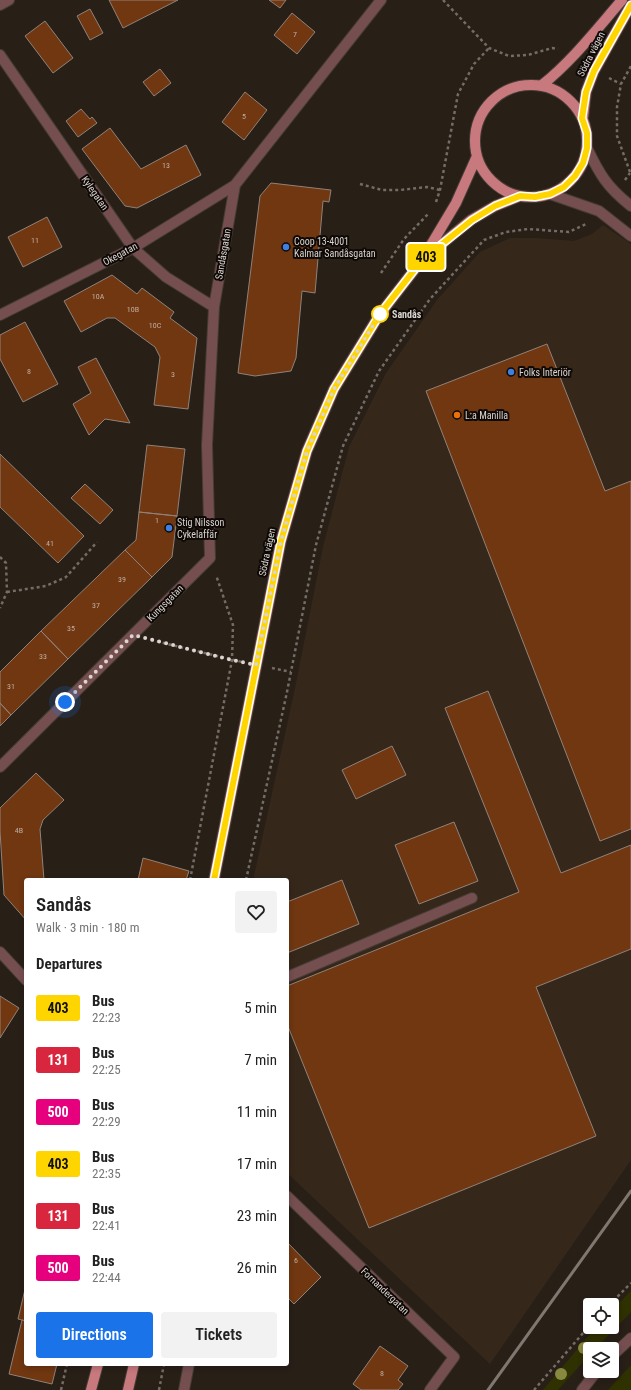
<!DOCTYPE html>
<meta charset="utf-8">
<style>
body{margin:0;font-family:"Roboto Condensed",sans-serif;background:#f2f2f2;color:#222;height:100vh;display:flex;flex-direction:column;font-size:15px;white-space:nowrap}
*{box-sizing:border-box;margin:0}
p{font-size:13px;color:#767676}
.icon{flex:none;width:22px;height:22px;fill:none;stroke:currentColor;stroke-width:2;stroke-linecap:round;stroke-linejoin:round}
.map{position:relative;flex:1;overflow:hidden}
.details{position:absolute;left:24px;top:878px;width:265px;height:488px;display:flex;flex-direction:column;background:#fff;border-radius:4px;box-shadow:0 2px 6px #0003}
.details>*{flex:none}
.badge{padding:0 8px;border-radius:3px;font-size:14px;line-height:26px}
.controls{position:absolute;left:583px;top:1298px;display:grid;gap:8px}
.controls a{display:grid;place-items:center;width:36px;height:36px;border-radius:4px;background:#fff;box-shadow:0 2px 6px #0003;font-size:20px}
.you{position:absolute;width:20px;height:20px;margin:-10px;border:3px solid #fff;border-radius:50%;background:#1a73e8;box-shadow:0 0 0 6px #1a73e833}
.map>.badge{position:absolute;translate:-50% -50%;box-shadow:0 0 0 2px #fff}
h2{padding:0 12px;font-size:15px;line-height:36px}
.round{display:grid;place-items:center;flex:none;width:42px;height:42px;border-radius:4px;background:#f2f2f2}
.headline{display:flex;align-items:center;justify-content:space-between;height:68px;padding:0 12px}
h1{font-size:19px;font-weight:600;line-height:30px}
.action{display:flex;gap:8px;margin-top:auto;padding:8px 12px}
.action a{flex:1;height:46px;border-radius:4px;background:#1a73e8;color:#fff;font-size:16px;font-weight:600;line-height:46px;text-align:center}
.action a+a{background:#f2f2f2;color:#222}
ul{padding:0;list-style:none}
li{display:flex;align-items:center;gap:12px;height:52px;padding:0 12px}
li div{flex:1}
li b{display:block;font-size:15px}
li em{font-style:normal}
li .badge{min-width:44px;font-weight:700;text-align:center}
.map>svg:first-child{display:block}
.built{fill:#36271b}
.green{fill:#2f3100}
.building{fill:#703711;stroke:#90827a}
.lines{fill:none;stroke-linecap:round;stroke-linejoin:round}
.minor-casing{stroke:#453c34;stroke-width:12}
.major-casing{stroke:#453c34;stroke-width:12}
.path{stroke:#746c66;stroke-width:2.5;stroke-dasharray:3 3;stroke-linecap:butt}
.minor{stroke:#754e50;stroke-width:10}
.major{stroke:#c8797e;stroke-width:10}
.rail{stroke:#7f7770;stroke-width:3}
.tree{fill:#888940}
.line-casing{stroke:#fff;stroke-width:9}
.line{stroke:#ffd500;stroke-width:6}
.walk{stroke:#dbd4cf;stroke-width:4;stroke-dasharray:0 7.2}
.shop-dot{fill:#3f7fe0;stroke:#0e0906;stroke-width:1.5}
.stop-dot{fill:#fff;stroke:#ffd500;stroke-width:2}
.food-dot{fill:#e8710a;stroke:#0e0906;stroke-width:1.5}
.labels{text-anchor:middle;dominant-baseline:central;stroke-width:4;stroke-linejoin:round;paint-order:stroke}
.number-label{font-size:8px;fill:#c0ada0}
.street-label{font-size:10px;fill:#dbd4cf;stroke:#0e0906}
.poi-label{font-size:10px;fill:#dbd4cf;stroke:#0e0906;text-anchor:start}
.stop-label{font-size:10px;font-weight:bold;fill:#dbd4cf;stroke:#0e0906;text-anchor:start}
</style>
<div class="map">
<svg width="631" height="1390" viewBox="0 0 631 1390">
<rect width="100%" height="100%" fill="#281f17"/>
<path class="built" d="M603,225L631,244V1160L490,1364L287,1173V880H253L294,693L323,547L349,447L386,373L437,300L480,252L510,238H537L574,241L592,234Z"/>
<path class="green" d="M631,1291V1312L595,1349H590V1354L558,1390H543L596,1327H612V1310Z
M631,1365V1390H608Z"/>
<path class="building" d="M109,0H178L123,28Z
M269,0H286L280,8Z
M90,9L103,33L90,40L77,16Z
M292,13L315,32L297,54L274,35Z
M45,21L73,58L53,73L25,36Z
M160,69L171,83L154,96L143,82Z
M245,92L267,110L244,140L222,122Z
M81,109L90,119L92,117L97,123L78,137L66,121Z
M110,128L141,169L186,145L201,175L137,208L125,206L82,149Z
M271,183L331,190L329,202L323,201L315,293L302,291L296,358L291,371L255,376L238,373L260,196Z
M47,217L62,247L23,267L8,237Z
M112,275L137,294L142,288L174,312L170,318L197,338L188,409L154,405L160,357L155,347L115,318H107L81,332L64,301Z
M25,322L58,384L23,402L0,359V335Z
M547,344L605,491L631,481V829L600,841L426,391Z
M96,358L130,423L105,419L89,435L73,404L91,393L78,367Z
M147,445L185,449L177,516L139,512Z
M0,454L84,536L58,563L0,507Z
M85,484L113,510L100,524L71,498Z
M139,512L177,516L172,557L152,577L125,550L136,540Z
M125,550L152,577L68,659L41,631Z
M41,631L68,659L11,715L0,703V672Z
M488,691L561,873L631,845V949L536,987L596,1136L369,1228L287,1024V986L519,892L445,708Z
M0,703L11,715L0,726Z
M392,746L406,775L356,799L342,770Z
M36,773L64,800L43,820L40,829L44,880H26V920L4,895L0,831V808Z
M454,822L478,881L419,904L395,845Z
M143,858L189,871L186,880H138Z
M342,880L359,924L287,953V902Z
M0,996L19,1008L0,1038Z
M287,1242L321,1277L294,1304L287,1297Z
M26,1285V1321L18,1319Z
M22,1320L26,1321V1364H57L52,1384L9,1374Z
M380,1346L408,1366L398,1380L403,1384L398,1390H361L353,1384Z"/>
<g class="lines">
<g class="minor-casing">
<path id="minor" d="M0,5L9,0
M0,55L133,248L166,277L214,307
M587,148C600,175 607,187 631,206
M550,194L599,211L631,236
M0,315L133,248L235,185
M0,767L210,558L207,445L214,307L235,185L381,0
M0,952L26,980
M287,977L472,898
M287,1196L454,1357L430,1390
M612,1356L631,1338
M184,1390L189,1364
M582,1390L597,1371"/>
</g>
<g class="major-casing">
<path id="major" d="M475 141a56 56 0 1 1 112 0a56 56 0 1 1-112 0Z
M542,85C572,61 596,30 622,0
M583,118L586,92L594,71L631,5
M427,256L471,220L495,206L520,196
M214,880L281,541L307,451L334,389L380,314L422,260L456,203L477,156
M91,1390L98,1364
M128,1390L134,1364"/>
</g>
<path class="path" d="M443,0L489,48L509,56L528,55L552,48L558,49
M609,78L621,84
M630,172L617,136V107L621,84L631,66
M625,180L630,173
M360,184L382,190H400L427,187L440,190
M436,202L440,190L458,94L474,64L489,48
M381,273L404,239L429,213
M0,557L6,563L7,592L0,608
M7,592L46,586L66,577L97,542
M151,640L242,662
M272,668L291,672
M190,880L232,660L233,625L216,575
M246,880L287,692L316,545L343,446L379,371L430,299L484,240L506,232L528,229L569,232L586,224
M609,1305L631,1283
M61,1390L67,1364
M159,1390L164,1364
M534,1390L590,1325"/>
<use href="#minor" class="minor"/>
<use href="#major" class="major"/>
<path class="rail" d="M488,1390L631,1191"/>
</g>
<g class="tree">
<circle cx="584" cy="1348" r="6"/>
<circle cx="561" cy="1374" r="6"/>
</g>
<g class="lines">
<g class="line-casing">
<path id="line" d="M214,880L281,541L307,451L334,389L380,314L422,260L472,220L495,206L520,196L535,197L550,194L564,187L575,176L583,163L587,148V133L582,118L586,92L594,71L631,5"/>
</g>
<use href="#line" class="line"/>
<path class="walk" d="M65,702L133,635L232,660L256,665L281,541L307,451L334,389L380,314"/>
</g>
<g class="shop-dot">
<circle cx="286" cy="247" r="4"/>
<circle cx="511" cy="372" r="4"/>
<circle cx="169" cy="528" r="4"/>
</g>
<circle class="stop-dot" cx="380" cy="314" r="8"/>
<circle class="food-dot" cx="457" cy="415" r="4"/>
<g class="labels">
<g class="number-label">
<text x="295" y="34">7</text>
<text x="244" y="116">5</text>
<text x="166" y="165">13</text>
<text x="35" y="240">11</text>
<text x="98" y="296">10A</text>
<text x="133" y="309">10B</text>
<text x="155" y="325">10C</text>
<text x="29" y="371">8</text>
<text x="173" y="374">3</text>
<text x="157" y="520">1</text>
<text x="50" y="543">41</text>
<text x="122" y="579">39</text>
<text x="96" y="605">37</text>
<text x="71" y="628">35</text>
<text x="43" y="656">33</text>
<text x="11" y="686">31</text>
<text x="19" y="830">4B</text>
<text x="296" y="1260">6</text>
<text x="382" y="1373">8</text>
</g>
<g class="street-label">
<text transform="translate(591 54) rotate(-63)">Södra vägen</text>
<text transform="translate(95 193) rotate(55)">Kylegatan</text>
<text transform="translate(120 254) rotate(-28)">Okegatan</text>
<text transform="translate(223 254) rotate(-80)">Sandåsgatan</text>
<text transform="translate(267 552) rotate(-78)">Södra vägen</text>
<text transform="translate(165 603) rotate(-45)">Kungsgatan</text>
<text transform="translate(385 1291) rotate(44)">Fornandergatan</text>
</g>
<g class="poi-label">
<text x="294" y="241">Coop 13-4001<tspan x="294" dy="12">Kalmar Sandåsgatan</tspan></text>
<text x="519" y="372">Folks Interiör</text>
<text x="465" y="415">L:a Manilla</text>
<text x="177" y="522">Stig Nilsson<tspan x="177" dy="12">Cykelaffär</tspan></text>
</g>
<g class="stop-label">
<text x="392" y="314">Sandås</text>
</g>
</g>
</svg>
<div class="controls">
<a><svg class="icon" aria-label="locate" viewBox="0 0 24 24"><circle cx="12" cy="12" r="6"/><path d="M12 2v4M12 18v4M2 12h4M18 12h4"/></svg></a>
<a><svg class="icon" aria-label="layers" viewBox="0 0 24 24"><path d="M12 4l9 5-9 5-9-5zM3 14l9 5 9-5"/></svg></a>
</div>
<div class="you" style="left:65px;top:702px"></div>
<b class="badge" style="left:426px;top:257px;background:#ffd500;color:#111">403</b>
<section class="details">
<div class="headline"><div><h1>Sandås</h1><p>Walk · 3 min · 180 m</p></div><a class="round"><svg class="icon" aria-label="heart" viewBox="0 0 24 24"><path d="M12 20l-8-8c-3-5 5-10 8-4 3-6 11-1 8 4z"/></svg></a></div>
<h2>Departures</h2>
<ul>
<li><span class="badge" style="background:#ffd500;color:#111">403</span><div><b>Bus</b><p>22:23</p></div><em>5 min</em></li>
<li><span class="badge" style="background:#d7263d;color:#fff">131</span><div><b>Bus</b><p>22:25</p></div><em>7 min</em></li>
<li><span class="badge" style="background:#e6007e;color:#fff">500</span><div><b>Bus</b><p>22:29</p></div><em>11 min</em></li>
<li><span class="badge" style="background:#ffd500;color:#111">403</span><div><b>Bus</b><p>22:35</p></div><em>17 min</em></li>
<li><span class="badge" style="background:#d7263d;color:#fff">131</span><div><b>Bus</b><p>22:41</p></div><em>23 min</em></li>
<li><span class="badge" style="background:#e6007e;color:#fff">500</span><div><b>Bus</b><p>22:44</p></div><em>26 min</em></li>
</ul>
<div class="action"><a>Directions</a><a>Tickets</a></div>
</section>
</div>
